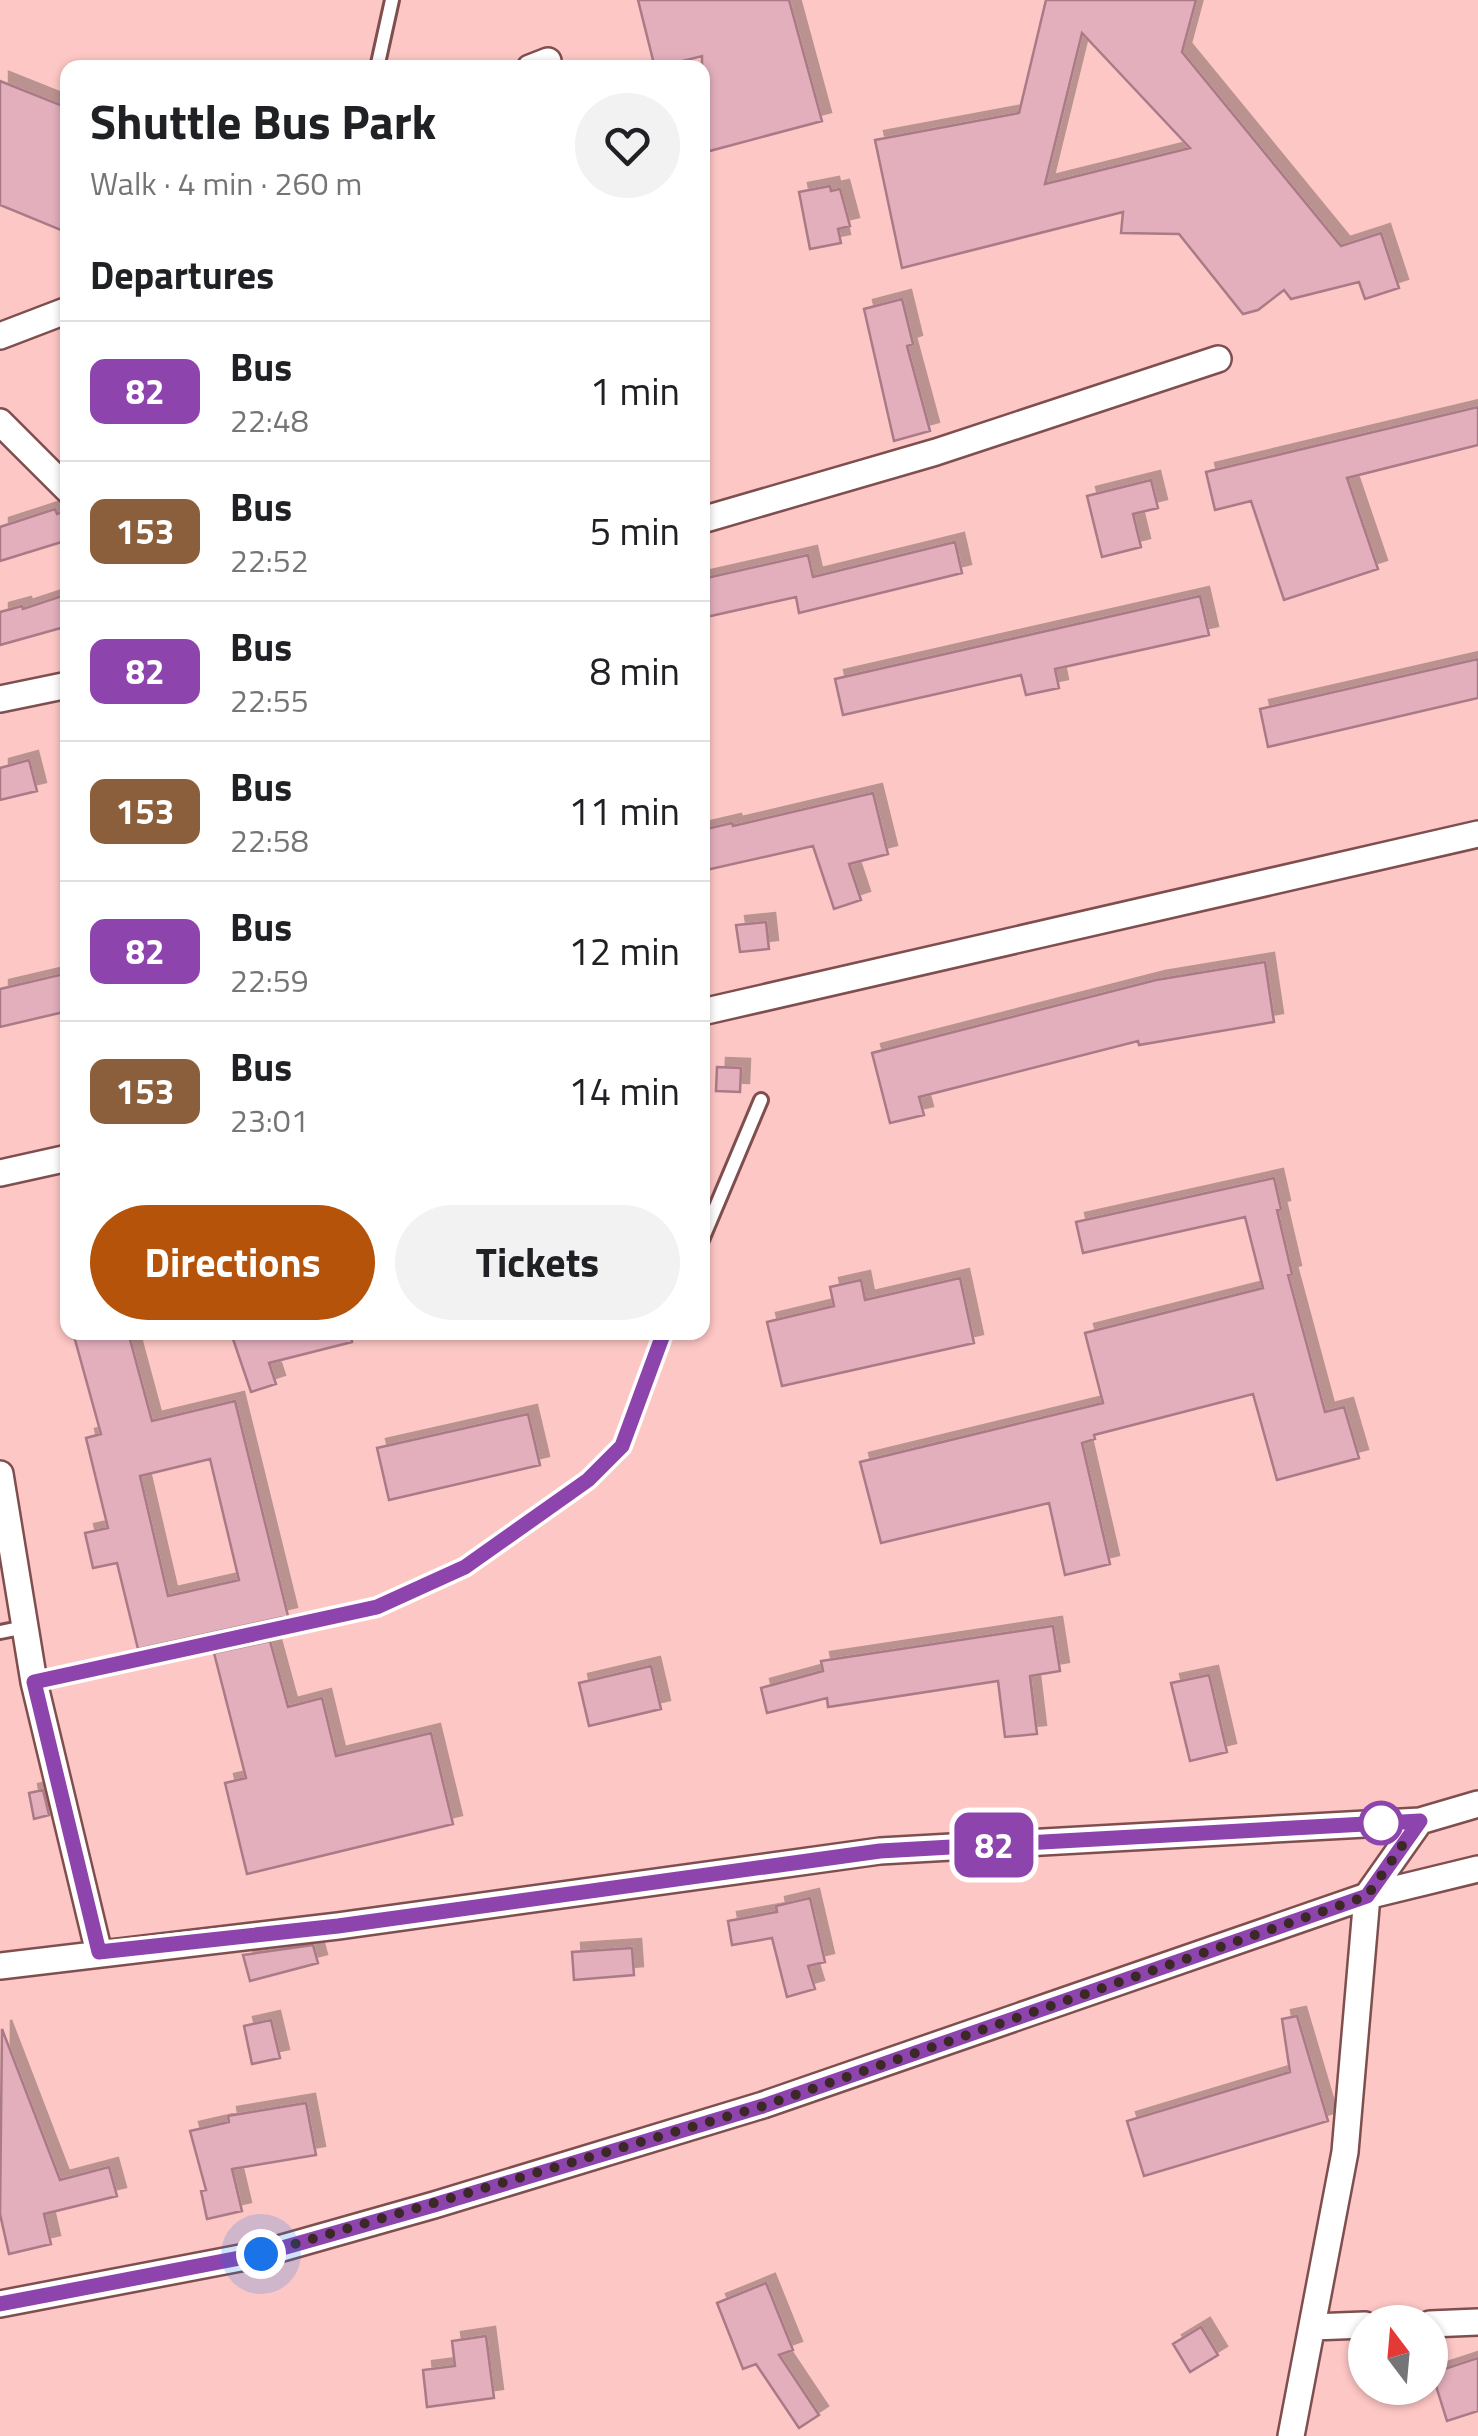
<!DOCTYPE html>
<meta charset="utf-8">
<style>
body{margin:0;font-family:"Titillium Web",sans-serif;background:#f2f2f2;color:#202124;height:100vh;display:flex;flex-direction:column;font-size:38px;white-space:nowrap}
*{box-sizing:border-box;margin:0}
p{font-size:32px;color:#757577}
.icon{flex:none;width:55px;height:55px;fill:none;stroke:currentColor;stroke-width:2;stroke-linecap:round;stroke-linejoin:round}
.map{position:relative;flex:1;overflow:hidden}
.details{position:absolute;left:60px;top:60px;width:650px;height:1280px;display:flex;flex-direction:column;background:#fff;border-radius:20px;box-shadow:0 2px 8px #0004}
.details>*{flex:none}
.badge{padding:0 20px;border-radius:15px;font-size:35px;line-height:65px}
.needle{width:65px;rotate:344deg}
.fabs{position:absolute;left:1348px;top:2305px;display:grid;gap:20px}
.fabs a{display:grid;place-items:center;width:100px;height:100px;border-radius:50%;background:#fff;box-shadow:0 2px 8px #0004;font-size:50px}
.you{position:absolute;width:50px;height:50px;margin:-25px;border:8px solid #fff;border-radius:50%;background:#1a73e8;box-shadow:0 0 0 15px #1a73e833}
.map>.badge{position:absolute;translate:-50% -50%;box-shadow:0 0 0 5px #fff}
h2{padding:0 30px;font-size:38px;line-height:90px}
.round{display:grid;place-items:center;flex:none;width:105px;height:105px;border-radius:52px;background:#f2f2f2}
.overview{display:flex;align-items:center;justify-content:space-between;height:170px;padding:0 30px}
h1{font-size:48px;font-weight:700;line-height:75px}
.button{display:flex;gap:20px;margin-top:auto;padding:20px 30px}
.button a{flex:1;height:115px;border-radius:60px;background:#b45309;color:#fff;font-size:40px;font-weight:700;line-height:115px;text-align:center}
.button a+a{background:#f2f2f2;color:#202124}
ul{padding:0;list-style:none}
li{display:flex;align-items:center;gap:30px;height:140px;padding:0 30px;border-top:2px solid #e0e0e0}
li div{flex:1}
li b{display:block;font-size:38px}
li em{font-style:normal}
li .badge{min-width:110px;font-weight:700;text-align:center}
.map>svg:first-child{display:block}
.building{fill:#e3afbd;stroke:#aa7a87;stroke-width:2.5;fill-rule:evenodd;filter:url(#shadow)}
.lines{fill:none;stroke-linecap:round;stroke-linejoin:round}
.lane-casing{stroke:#7e4f4e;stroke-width:18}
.street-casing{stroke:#7e4f4e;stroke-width:30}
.lane{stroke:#fff;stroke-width:12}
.street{stroke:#fff;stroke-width:25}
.line-casing{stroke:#fff;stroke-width:22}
.line{stroke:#8e44ad;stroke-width:15}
.walk{stroke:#3d2828;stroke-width:10;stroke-dasharray:0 18}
.stop-dot{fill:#fff;stroke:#8e44ad;stroke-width:5}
</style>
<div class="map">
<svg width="1478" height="2436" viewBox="0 0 1478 2436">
<defs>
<filter id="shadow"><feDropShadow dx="9" dy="-9" stdDeviation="0" flood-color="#0004"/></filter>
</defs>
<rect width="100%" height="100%" fill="#fdc7c5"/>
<path class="building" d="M638,0H789L822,121L702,153V56L655,68Z
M1046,0H1196L1182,52L1341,246L1381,233L1399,288L1365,299L1359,282L1291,299L1284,290L1258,310L1243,314L1179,234L1121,233L1123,212L902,268L875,140L1019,113ZM1082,33L1190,148L1045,184Z
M0,81L68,108V233L0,205Z
M830,186L831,191L840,189L850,226L838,229L841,243L810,249L799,192Z
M902,299L913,344L907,346L930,431L894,441L864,309Z
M1478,407V445L1347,478L1378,569L1284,600L1251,501L1215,510L1206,472Z
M1151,480L1158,508L1133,514L1141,547L1102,557L1087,496Z
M55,509L57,514L68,510V540L0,561V527Z
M955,542L962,573L799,613L796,597L702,618V579L808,555L813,577Z
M68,594V626L0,645V612L22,606L23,609Z
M1200,596L1209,635L1055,669L1059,688L1026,695L1021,675L843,715L835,679Z
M1478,659V698L1268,747L1260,709Z
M29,760L37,791L0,800V768Z
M873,793L888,854L849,864L861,900L834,909L813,846L702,871V830L732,823L733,826Z
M766,922L769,949L740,952L736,925Z
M1265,962L1274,1022L1139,1045L1138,1041L919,1097L924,1115L890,1123L872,1053L1156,980Z
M68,973V1011L0,1027V989Z
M717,1067L741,1068L740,1092L716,1091Z
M1274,1178L1281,1209L1277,1210L1292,1274L1288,1275L1325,1412L1344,1407L1359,1458L1277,1480L1253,1394L1094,1435L1095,1439L1082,1443L1110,1564L1065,1575L1049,1503L881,1543L860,1462L1103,1403L1085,1333L1263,1288L1245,1217L1083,1253L1076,1222Z
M960,1278L974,1343L782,1386L767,1322L834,1306L830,1287L861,1280L865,1300Z
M88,1332H128L152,1421L235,1401L288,1616L138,1649L117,1563L93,1568L85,1533L108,1528L86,1438L101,1434L74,1336ZM210,1459L239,1580L168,1596L140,1476Z
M253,1332H351L352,1342L269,1363L276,1384L251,1392L233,1339Z
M528,1414L540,1465L389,1500L377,1448Z
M1053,1626L1060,1671L1030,1676L1037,1734L1005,1737L998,1681L828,1707L827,1698L767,1713L761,1688L823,1671L821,1661Z
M270,1641L288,1707L322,1698L336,1756L431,1733L453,1824L247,1874L225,1783L246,1778L214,1653Z
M651,1666L661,1709L589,1726L579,1683Z
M1209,1675L1227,1752L1190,1761L1171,1683Z
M43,1790L49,1815L34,1819L29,1793Z
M810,1898L825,1962L808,1966L815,1989L787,1997L772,1938L732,1945L728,1921L777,1912L776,1906Z
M313,1945L318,1963L250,1981L243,1955Z
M632,1948L634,1975L574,1980L572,1952Z
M1297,2016L1328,2121L1144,2176L1127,2121L1290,2072L1282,2019Z
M271,2020L280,2058L252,2064L244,2026Z
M2,2029L60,2180L109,2167L117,2196L44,2214L51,2244L9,2254L0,2214Z
M306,2103L316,2155L232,2169L242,2211L207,2219L201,2191L206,2190L190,2131L229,2122L228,2116Z
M766,2283L793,2350L779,2355L819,2415L799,2428L756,2364L743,2369L717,2303Z
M1201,2327L1218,2355L1190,2372L1173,2344Z
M486,2336L494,2398L427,2407L423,2370L455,2366L452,2341Z
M1478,2358V2411L1447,2421L1432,2373Z"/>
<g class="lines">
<g class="lane-casing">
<path id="lane" d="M377,68L392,0
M702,1240L761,1100
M0,1632L25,1627
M34,1682L377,1607L465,1567L588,1480L622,1446L665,1332"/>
</g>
<g class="street-casing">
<path id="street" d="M530,68L548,61
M0,336L68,310
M0,422L68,490
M702,520L936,452L1218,359
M0,699L68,685
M702,1012L1478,834
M0,1173L68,1158
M0,1474L34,1682L99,1953
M0,1966L338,1926L880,1851L1420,1821L1478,1804
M0,2304L261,2254L434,2205L763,2105L1367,1896L1478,1869
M1430,2324L1478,2322
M1312,2327L1365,2325
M1291,2436L1345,2152L1367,1896L1420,1821"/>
</g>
<use href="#lane" class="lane"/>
<use href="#street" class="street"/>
</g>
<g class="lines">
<g class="line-casing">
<path id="line" d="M0,2304L261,2254L434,2205L763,2106L1367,1896L1420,1821L880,1851L338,1926L99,1952L34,1682L377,1607L465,1567L588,1480L622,1446L664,1332"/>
</g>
<use href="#line" class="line"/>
<path class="walk" d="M261,2254L763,2106L1367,1896L1402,1846L1381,1823"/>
</g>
<circle class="stop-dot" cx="1381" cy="1823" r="20"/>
</svg>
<div class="fabs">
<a><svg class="needle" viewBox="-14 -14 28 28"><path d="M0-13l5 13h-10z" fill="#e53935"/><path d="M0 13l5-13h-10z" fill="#757577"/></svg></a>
</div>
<div class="you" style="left:261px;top:2254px"></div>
<b class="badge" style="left:994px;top:1845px;background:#8e44ad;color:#fff">82</b>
<section class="details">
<div class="overview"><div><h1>Shuttle Bus Park</h1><p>Walk · 4 min · 260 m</p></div><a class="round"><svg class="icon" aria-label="heart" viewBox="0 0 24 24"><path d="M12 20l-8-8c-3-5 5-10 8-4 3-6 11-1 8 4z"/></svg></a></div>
<h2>Departures</h2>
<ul>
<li><span class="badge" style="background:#8e44ad;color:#fff">82</span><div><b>Bus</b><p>22:48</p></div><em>1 min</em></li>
<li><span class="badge" style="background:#8b5e3c;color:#fff">153</span><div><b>Bus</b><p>22:52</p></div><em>5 min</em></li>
<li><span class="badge" style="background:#8e44ad;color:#fff">82</span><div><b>Bus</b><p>22:55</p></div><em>8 min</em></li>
<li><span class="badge" style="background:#8b5e3c;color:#fff">153</span><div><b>Bus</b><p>22:58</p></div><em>11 min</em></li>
<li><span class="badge" style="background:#8e44ad;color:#fff">82</span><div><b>Bus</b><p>22:59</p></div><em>12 min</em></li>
<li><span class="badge" style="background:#8b5e3c;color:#fff">153</span><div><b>Bus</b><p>23:01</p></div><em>14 min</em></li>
</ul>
<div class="button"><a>Directions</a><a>Tickets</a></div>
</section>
</div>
